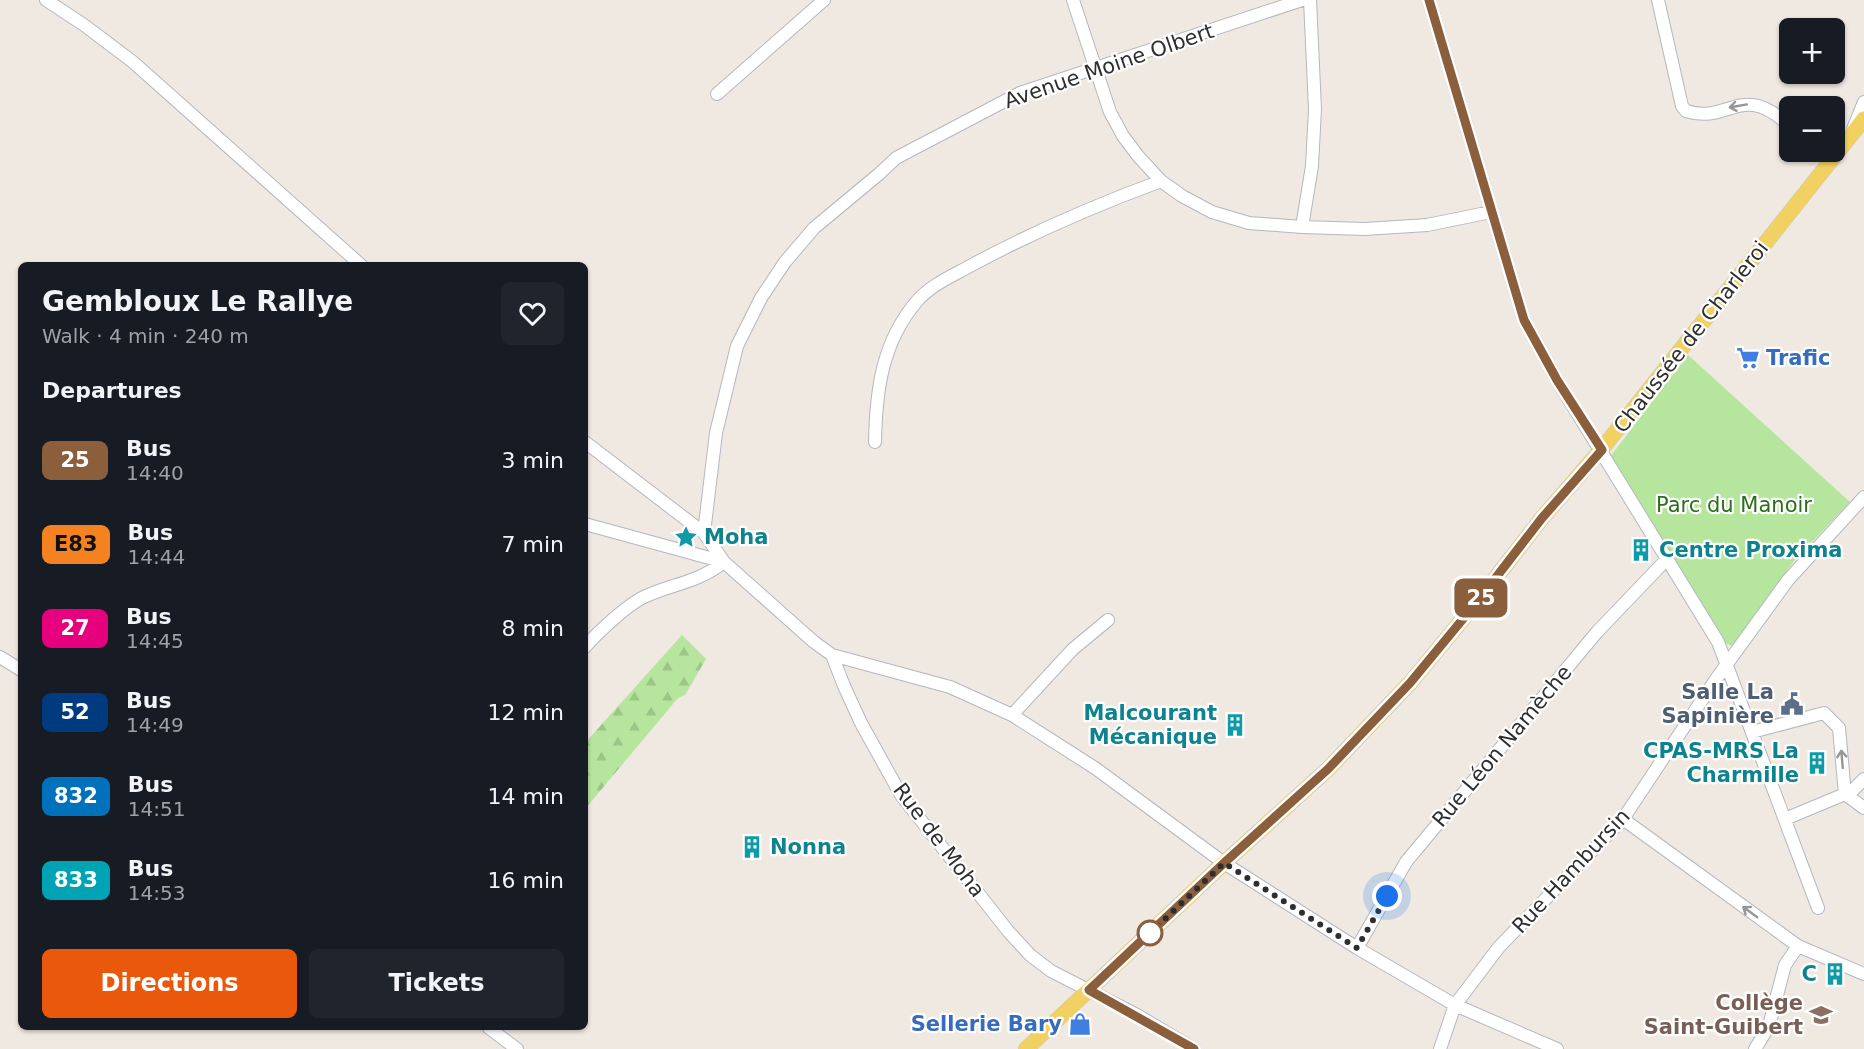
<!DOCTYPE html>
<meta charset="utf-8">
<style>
body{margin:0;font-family:"DejaVu Sans",sans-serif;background:#20242c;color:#f1f3f6;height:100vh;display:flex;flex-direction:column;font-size:22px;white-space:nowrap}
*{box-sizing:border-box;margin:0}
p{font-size:20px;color:#9ea1a6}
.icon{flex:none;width:33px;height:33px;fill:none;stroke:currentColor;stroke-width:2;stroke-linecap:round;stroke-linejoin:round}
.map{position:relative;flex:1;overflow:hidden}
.side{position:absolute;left:18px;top:262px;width:570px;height:768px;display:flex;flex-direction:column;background:#171b24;border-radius:9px;box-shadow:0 2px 4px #0004}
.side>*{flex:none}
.badge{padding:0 12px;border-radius:9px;font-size:21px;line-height:39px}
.tools{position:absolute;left:1779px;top:18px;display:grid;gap:12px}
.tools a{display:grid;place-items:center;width:66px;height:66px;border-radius:9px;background:#171b24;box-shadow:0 2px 4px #0004;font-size:30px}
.you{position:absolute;width:30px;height:30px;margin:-15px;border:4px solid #fff;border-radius:50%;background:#1a73e8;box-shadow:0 0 0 9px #1a73e833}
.map>.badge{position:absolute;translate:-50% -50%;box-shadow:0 0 0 3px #fff}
h2{padding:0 24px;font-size:22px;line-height:54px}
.round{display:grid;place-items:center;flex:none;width:63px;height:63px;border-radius:9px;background:#20242c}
.head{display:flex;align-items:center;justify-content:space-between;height:102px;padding:0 24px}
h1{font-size:28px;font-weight:600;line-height:45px}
.action{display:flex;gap:12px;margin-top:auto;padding:12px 24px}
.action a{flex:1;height:69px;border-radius:9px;background:#ea580c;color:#fff;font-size:24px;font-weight:600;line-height:69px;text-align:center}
.action a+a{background:#20242c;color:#f1f3f6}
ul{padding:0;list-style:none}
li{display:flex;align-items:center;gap:18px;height:84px;padding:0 24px}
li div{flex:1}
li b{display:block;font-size:22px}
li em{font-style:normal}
li .badge{min-width:66px;font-weight:700;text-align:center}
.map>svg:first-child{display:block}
.grass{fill:#b6e59e}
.forest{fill:url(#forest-firs)}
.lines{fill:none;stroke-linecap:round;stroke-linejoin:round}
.minor-casing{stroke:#b4b7c1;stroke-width:14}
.major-casing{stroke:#c9c9c9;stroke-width:16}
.minor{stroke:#fff;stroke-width:12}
.major{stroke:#f2d163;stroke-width:15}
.oneway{stroke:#969696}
.line-casing{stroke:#fff;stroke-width:14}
.line{stroke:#8b5e3c;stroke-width:9}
.walk{stroke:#2e2e2e;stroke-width:6;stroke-dasharray:0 10.8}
.stop-dot{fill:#fff;stroke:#8b5e3c;stroke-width:3}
.labels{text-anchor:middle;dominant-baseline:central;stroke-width:4.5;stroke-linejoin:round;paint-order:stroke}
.street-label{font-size:21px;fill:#2e2e2e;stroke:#fff}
.shop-label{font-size:21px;font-weight:bold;fill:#366cbe;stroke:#fff;text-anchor:start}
.park-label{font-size:21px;fill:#2c6e1b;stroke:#fff}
.culture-label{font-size:21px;font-weight:bold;fill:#0d838f;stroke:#fff;text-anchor:start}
.service-label{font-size:21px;font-weight:bold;fill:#4e5e75;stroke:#fff;text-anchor:end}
.education-label{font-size:21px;font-weight:bold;fill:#785e54;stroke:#fff;text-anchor:end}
</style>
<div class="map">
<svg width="1864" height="1049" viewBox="0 0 1864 1049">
<defs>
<pattern id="forest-firs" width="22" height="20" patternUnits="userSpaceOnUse" patternTransform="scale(1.5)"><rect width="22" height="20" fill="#b6e59e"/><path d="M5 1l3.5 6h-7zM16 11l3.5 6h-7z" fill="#9dc588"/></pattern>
</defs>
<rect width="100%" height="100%" fill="#efe9e1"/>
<path class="grass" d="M1688,355L1850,502L1794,561L1732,646L1721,641L1610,457Z"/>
<path class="forest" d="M682,635L706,659L685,695L678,698L585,809V743Z"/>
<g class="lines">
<g class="minor-casing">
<path id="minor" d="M46,0L84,25L133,62L362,266
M1073,0L1110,112L1123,136L1138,156L1161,181L1182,196L1212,212L1249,223L1302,227L1365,229L1427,225L1491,212
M1429,0L1524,320L1557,380L1718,642L1818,908
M1658,0L1682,106L1686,111C1730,125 1740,80 1790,126
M717,94L824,0
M1853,129L1864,102
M1818,152L1828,161
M1302,227L1312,166L1315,109L1310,0
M585,442L704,533
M875,442C876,390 882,342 917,301C931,285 952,276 970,266C1031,233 1096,205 1161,181
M585,524L724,562L814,642L832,655L950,687L1012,715L1095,768L1224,863L1357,948L1455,1005L1557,1049
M724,562L704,533L716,433L737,346L761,298L785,262L814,228L879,174L896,158L1020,93L1302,0
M585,647C597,633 629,603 646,596C675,583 697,583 724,562
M832,655L844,686L861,723L901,795L1008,931L1030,955L1051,971L1137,1015L1194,1049
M0,657L21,670
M1012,715L1073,649L1108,620
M1752,732L1824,713L1839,728L1845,794L1785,819
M1845,794L1852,791L1864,779
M1845,794L1864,808
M1623,819L1798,946L1864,974
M1357,948L1406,862L1597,632L1666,560
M489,1028L517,1049
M1440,1049L1455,1005L1499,947L1623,819L1716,679L1788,580L1864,497
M1755,1049L1769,1026L1785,965L1798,946"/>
</g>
<g class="major-casing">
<path id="major" d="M1026,1049L1224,863L1328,769L1410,683L1477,602L1542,518L1601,450L1864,119"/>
</g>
<use href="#minor" class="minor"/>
<use href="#major" class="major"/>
</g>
<defs><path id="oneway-shaft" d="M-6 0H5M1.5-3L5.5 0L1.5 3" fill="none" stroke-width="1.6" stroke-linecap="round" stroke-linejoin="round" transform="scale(1.5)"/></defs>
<g class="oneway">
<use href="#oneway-shaft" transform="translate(1738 106) rotate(170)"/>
<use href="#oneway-shaft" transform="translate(1842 759) rotate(-95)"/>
<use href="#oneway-shaft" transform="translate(1750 912) rotate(-144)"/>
</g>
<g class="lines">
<g class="line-casing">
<path id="line" d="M1194,1049L1089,990L1224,863L1328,769L1410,683L1477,602L1542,518L1602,450L1557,380L1524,320L1429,0"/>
</g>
<use href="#line" class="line"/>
<path class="walk" d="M1150,933L1224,863L1357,948L1387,896"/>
</g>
<defs>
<g id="supermarket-bare" transform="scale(1.8)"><path d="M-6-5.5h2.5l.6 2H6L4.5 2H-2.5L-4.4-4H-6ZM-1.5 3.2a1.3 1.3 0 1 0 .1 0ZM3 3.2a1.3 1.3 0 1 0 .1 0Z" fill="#3f7fe0" stroke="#fff" stroke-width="2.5" paint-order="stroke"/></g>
<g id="sight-bare" transform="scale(1.8)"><path d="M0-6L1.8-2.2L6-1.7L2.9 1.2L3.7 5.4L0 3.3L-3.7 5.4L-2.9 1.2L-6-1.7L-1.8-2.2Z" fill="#0f9aa8" stroke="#fff" stroke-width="2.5" paint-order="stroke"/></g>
<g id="building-bare" transform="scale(1.8)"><path d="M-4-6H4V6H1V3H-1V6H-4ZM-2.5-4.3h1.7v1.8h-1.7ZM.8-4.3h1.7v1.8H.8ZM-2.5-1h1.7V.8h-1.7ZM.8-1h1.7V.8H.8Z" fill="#0f9aa8" stroke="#fff" stroke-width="2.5" paint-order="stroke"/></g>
<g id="civic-bare" transform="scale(1.8)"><path d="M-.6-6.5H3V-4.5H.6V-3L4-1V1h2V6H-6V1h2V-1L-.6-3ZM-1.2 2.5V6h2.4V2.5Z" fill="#5c6f8a" stroke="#fff" stroke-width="2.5" paint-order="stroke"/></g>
<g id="school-bare" transform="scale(1.8)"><path d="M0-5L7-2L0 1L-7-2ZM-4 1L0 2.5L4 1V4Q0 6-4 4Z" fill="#8d6e63" stroke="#fff" stroke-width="2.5" paint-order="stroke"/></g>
<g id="shop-bare" transform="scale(1.8)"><path d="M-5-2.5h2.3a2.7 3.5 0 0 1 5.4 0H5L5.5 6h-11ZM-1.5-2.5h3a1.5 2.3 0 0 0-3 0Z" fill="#3f7fe0" stroke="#fff" stroke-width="2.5" paint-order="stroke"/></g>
</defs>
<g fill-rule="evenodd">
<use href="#supermarket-bare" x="1748" y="358"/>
<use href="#sight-bare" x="686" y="537"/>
<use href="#building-bare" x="1641" y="550"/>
<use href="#civic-bare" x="1792" y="704"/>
<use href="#building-bare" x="1235" y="725"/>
<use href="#building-bare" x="1817" y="763"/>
<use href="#building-bare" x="752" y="847"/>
<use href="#building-bare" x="1835" y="974"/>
<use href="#school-bare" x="1821" y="1015"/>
<use href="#shop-bare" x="1080" y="1024"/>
</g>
<circle class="stop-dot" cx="1150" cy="933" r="12"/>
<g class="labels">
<g class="street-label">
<text transform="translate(1109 66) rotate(-19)">Avenue Moine Olbert</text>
<text transform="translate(1691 337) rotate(-52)">Chaussée de Charleroi</text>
<text transform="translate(1502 746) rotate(-50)">Rue Léon Namèche</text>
<text transform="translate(939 840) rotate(53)">Rue de Moha</text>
<text transform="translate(1571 871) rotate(-47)">Rue Hambursin</text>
</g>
<g class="shop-label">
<text x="1766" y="358">Trafic</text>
<text x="1062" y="1024" text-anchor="end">Sellerie Bary</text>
</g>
<g class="park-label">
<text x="1734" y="505">Parc du Manoir</text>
</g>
<g class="culture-label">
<text x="704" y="537">Moha</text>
<text x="1659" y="550">Centre Proxima</text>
<text x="1217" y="713" text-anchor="end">Malcourant<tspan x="1217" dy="24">Mécanique</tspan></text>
<text x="1799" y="751" text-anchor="end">CPAS-MRS La<tspan x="1799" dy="24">Charmille</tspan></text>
<text x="770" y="847">Nonna</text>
<text x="1817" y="974" text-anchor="end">C</text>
</g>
<g class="service-label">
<text x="1774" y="692">Salle La<tspan x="1774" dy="24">Sapinière</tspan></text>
</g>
<g class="education-label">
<text x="1803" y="1003">Collège<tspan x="1803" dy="24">Saint-Guibert</tspan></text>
</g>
</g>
</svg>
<div class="tools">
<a>+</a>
<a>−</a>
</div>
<div class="you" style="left:1387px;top:896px"></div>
<b class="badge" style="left:1481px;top:598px;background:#8b5e3c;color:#fff">25</b>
<section class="side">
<div class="head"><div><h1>Gembloux Le Rallye</h1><p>Walk · 4 min · 240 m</p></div><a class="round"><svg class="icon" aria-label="heart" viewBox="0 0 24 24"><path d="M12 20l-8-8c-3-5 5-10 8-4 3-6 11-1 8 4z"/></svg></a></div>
<h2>Departures</h2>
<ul>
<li><span class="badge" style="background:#8b5e3c;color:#fff">25</span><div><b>Bus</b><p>14:40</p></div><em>3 min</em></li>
<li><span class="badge" style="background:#f58220;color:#111">E83</span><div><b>Bus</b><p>14:44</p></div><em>7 min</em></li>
<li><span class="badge" style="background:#e6007e;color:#fff">27</span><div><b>Bus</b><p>14:45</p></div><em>8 min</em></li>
<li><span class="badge" style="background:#003b80;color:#fff">52</span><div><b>Bus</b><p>14:49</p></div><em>12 min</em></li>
<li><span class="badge" style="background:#0072bc;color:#fff">832</span><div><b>Bus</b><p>14:51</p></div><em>14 min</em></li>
<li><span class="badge" style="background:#00a3b4;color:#fff">833</span><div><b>Bus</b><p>14:53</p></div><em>16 min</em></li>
</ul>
<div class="action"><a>Directions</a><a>Tickets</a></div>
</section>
</div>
